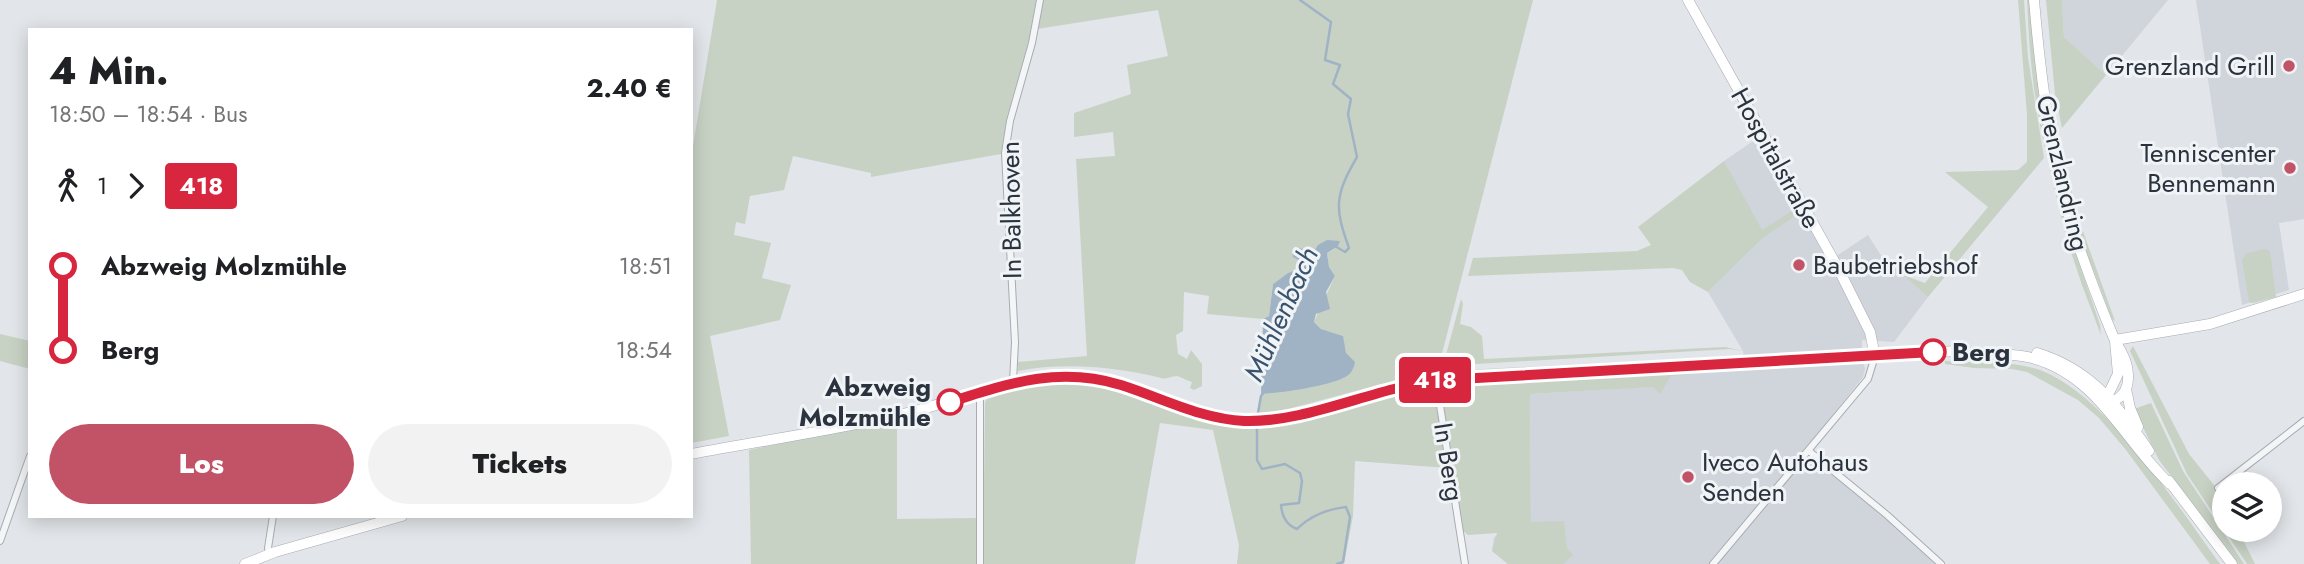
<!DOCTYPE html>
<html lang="de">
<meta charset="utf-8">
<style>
body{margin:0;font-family:Jost,sans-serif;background:#f2f2f2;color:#202124;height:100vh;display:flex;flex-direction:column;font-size:26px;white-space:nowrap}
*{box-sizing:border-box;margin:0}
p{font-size:23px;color:#757577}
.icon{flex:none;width:38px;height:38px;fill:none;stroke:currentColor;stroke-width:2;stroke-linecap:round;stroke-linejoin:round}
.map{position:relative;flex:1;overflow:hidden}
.sheet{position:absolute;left:28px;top:28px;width:665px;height:490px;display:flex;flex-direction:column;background:#fff;border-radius:0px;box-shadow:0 4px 18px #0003}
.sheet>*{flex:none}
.badge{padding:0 14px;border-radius:5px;font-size:24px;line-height:46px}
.controls{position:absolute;left:2212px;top:472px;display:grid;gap:14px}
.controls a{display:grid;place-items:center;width:70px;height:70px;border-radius:50%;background:#fff;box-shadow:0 4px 18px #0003;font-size:35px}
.map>.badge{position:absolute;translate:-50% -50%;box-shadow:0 0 0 4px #fff}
.legs{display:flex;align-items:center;gap:10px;height:77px;padding:0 21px;font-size:23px}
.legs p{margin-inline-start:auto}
.summary{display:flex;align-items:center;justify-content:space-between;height:119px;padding:0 21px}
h1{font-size:38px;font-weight:800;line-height:52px}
.cta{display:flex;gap:14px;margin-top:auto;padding:14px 21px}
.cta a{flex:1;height:80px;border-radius:42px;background:#c25366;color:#fff;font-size:28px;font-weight:800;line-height:80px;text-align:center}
.cta a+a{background:#f2f2f2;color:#202124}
ul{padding:0 21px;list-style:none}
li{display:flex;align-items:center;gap:24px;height:84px;font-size:26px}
li i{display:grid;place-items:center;width:10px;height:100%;margin:0 9px;background:currentColor}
li i::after{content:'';width:18px;height:18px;margin:-9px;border:5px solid;border-radius:50%;background:#fff}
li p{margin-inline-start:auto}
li:first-child i{background:linear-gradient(#0000 50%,currentColor 0)}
li:last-child i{background:linear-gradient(currentColor 50%,#0000 0)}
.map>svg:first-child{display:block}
.built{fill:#d0d4db}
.green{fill:#c8d2c4}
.water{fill:#a0b3c5}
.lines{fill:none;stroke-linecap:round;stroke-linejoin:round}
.stream{stroke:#a0b3c5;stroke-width:2.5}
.street-casing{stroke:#a7acb3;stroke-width:8}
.secondary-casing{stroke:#a7acb3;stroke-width:11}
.street{stroke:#f4f5f7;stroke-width:6}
.secondary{stroke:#fff;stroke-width:10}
.line-1-casing{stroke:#fff;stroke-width:16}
.line-1{stroke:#d7263d;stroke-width:10}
.poi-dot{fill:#c25366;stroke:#f1f4f6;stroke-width:2.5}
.stop-1-dot{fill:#fff;stroke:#d7263d;stroke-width:3.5}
.labels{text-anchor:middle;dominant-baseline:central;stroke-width:6;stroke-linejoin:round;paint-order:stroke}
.poi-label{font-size:26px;fill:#2b333f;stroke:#f1f4f6;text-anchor:end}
.street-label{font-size:26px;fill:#2b333f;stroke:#f1f4f6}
.stop-label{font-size:26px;font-weight:bold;fill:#2b333f;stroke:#f1f4f6;text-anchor:start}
.water-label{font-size:28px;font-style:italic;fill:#39536f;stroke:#f1f4f6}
</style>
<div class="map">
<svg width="2304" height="564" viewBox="0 0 2304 564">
<rect width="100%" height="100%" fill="#e2e5e9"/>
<path class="built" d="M2062,0H2168L2106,75L2064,37Z
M2196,0H2304V219L2279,223L2289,290L2242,305Z
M1759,137L1800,206L1829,261L1868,235L1880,254L1928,297L1894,342L1862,340V357L1865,369L1863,377L1806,449L1889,521L1935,564H1508L1492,551L1494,537L1531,522L1530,394L1664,386L1674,370L1745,368L1743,351L1708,292L1764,237L1724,161Z"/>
<path class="green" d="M717,0H1036L1029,40L1007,117L1001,154L871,177V173L793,156L784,190L750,196L745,224L736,222L734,235L771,243L762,278L791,285L780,320L710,336L729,436L691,443V158Z
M1041,0H1533L1438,369L1288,409L1257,414L1261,394L1325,384L1346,353L1342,336L1321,329L1314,322L1335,276L1329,267L1327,253L1334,249L1307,254L1293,251L1294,257L1302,262V267L1288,273L1273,284L1269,316L1263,319L1207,314L1209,296L1184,292L1183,331L1176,335L1178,354L1187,359L1191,350L1202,364V386L1194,390L1190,388L1192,382C1188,381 1181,377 1177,376C1171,376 1166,380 1161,378C1115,367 1065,362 1018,371V362L1087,356L1076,159L1115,156L1113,132L1074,137V113L1131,94L1127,65L1168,56L1158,10L1037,29Z
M2018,0H2024L2028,58L2044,158L1928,297L1903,275L1925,283L1988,207L1945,172L2018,170L2027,162V115Z
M2027,0H2030L2036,68L2050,152L2047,157C2034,106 2029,52 2027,0Z
M2046,0H2062L2064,37L2106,75L2062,128L2055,94Z
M2060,138L2076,212L2115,321L2112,319L2078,230L2057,143Z
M1724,161L1762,230L1800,206L1802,211L1764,237L1708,292L1690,282L1682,270L1673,268L1468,276L1473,258L1637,251L1651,245L1638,227Z
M2048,161L2051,163L2076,254L2100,325L2101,335L2082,285L2066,237Z
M2265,249L2270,251L2276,297L2253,303L2249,302L2242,260L2247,253Z
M1461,299L1463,304L1460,324L1471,327L1482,336L1484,359L1725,347L1743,351L1730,349L1443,366Z
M0,334L30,341V369L0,361Z
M2133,346L2189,454L2218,490L2224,504V530H2238L2255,564H2247L2187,474L2130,351Z
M1733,356L1741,360L1470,373L1473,370L1484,369Z
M1945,361C1976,363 2011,360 2040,370C2107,395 2178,507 2220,564H2210L2126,450L2099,418L2078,400L2027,372L2012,369L1974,368L1945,364Z
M1705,369V373L1671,376L1660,394L1653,387L1530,394L1531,522L1564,521L1567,548L1573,555L1563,564H1508L1492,551L1497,533L1468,535L1462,530L1440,388L1442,384Z
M1059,379C1098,381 1133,397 1170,409C1211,423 1251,428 1294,420L1425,385L1435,387L1448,468L1355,461L1353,516L1344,564H1237L1239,545L1213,430L1160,423L1135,564H983L985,403C992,382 1039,381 1059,379Z
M2151,403L2183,471L2244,564H2237L2159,460L2134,409Z
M897,419V519L977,518V564H751L749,450Z"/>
<path class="water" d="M1327,240L1340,241L1338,246L1327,253L1329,267L1335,276L1326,292L1330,309L1316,314L1314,322L1321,329L1343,336L1346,353L1355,362C1354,367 1352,373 1347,376C1331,386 1280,393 1261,394L1263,319L1269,316L1273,284L1288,273L1302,267V262L1293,257L1292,252L1297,248L1304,249L1307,254L1313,253L1318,245Z"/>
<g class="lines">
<path class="stream" d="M1300,0L1331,22L1325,60L1340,65L1333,84L1351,99L1348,114L1357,157C1335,195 1334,207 1349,248L1345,252L1335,246
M1258,413L1261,396L1265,391
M1257,427V460L1262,469L1285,464L1300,473L1302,481L1299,503L1281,505C1282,516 1286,525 1297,529C1310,516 1328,509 1346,507L1350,517L1343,562L1337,564"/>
<g class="street-casing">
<path id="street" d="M1436,380L1465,564
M1013,382L1015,342L1005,153L1010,121L1032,43L1040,0
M980,392V564
M1809,451L1887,515L1941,564
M2218,488L2304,421
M0,541L30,456
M269,554L268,548L273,516
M1713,564L1868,379L1875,356"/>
</g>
<g class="secondary-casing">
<path id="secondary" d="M1688,0L1838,268L1870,332L1875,356
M2034,0C2041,81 2051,164 2077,241C2088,273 2100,305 2113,336C2119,350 2128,359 2128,375C2129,392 2120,400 2104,405
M2115,340L2210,324L2304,294
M2037,353C2092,370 2117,405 2149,451
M2126,389L2130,408L2138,427
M2106,399L2118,374L2115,341
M691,454C764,440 839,430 911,412C957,401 1002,380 1049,376C1117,372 1173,415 1239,420C1302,425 1372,389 1436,380L1956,351C1981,355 2007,352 2032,358C2098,375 2124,441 2170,484
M2169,481L2232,564
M245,564L275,552L402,516"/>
</g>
<use href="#street" class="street"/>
<use href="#secondary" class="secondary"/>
</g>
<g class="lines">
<g class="line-1-casing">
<path id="line-1" d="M950,402C1010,383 1059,366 1121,385C1162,398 1201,419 1244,421C1308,423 1375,387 1441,380L1933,352"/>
</g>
<use href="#line-1" class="line-1"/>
</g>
<g class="poi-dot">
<circle cx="2289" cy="66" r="7"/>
<circle cx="2290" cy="168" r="7"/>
<circle cx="1799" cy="265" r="7"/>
<circle cx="1688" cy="477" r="7"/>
</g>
<g class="stop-1-dot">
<circle cx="1933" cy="352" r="12"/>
<circle cx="950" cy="402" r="12"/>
</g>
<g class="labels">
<g class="poi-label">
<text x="2275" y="66">Grenzland Grill</text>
<text x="2276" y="153">Tenniscenter<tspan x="2276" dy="30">Bennemann</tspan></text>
<text x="1813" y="265" text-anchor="start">Baubetriebshof</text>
<text x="1702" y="462" text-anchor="start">Iveco Autohaus<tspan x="1702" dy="30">Senden</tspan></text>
</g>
<g class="street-label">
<text transform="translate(1776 158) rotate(61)">Hospitalstraße</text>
<text transform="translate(2063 173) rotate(77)">Grenzlandring</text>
<text transform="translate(1011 210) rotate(-91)">In Balkhoven</text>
<text transform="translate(1449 462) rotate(81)">In Berg</text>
</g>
<g class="stop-label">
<text x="1952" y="352">Berg</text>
<text x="931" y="387" text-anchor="end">Abzweig<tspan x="931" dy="30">Molzmühle</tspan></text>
</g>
<g class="water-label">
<text transform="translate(1281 314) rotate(-66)">Mühlenbach</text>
</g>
</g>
</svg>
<div class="controls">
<a><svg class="icon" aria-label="layers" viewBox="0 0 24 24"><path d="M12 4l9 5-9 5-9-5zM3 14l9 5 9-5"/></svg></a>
</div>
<b class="badge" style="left:1435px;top:380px;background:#d7263d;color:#fff">418</b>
<section class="sheet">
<div class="summary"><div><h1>4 Min.</h1><p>18:50 – 18:54 · Bus</p></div><b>2.40 €</b></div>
<div class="legs"><svg class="icon" aria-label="walk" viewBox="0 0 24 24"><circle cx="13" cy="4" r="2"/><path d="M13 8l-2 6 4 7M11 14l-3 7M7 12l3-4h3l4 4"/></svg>1<svg class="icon" aria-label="forward" viewBox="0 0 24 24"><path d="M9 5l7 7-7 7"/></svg><b class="badge" style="background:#d7263d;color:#fff">418</b></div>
<ul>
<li><i style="color:#d7263d"></i><b>Abzweig Molzmühle</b><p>18:51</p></li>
<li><i style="color:#d7263d"></i><b>Berg</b><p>18:54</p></li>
</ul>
<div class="cta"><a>Los</a><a>Tickets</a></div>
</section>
</div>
